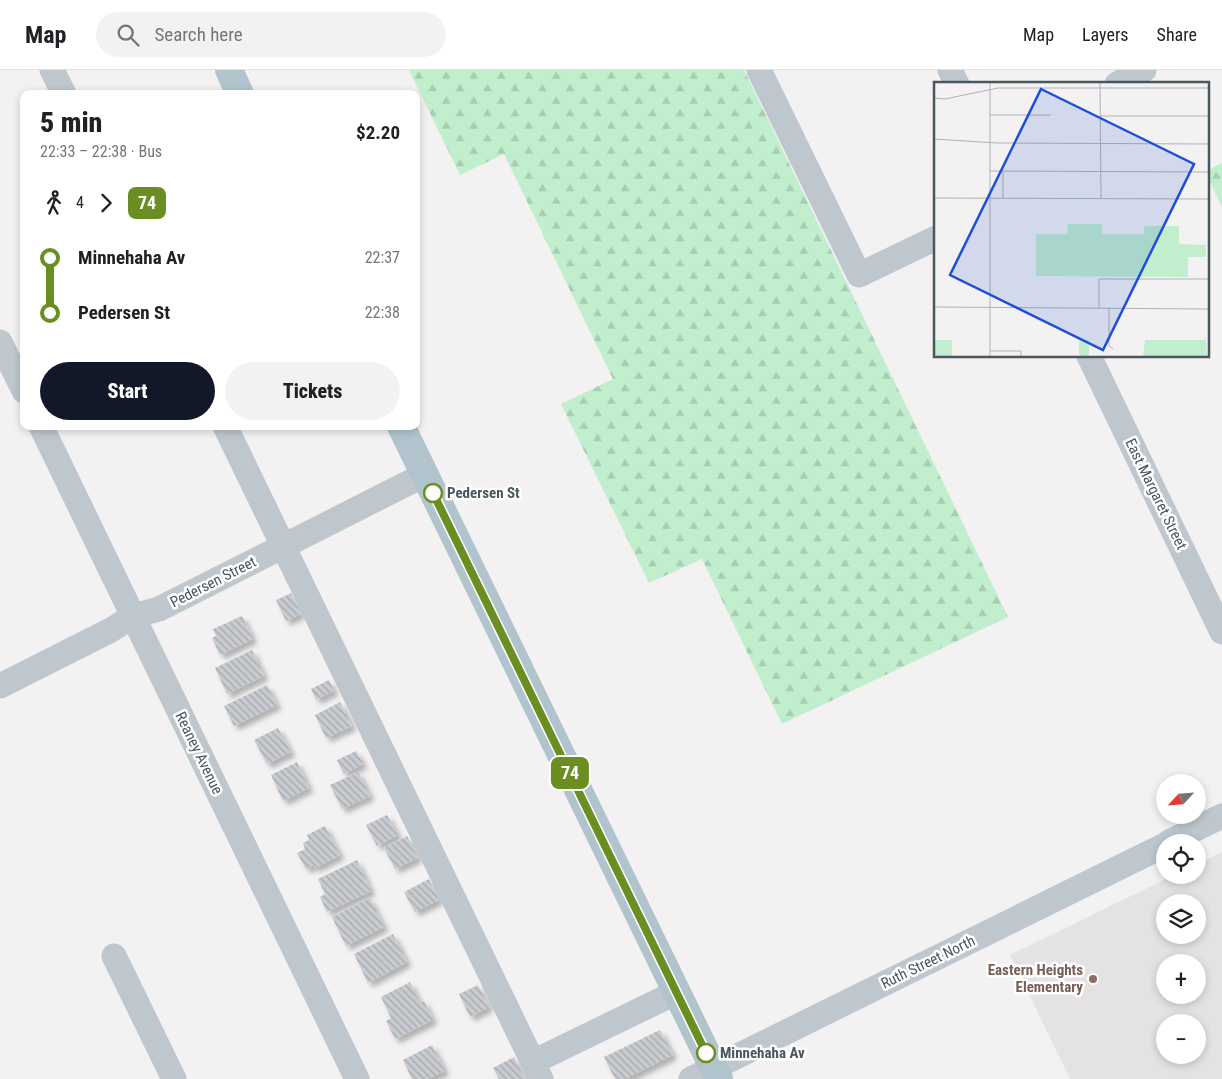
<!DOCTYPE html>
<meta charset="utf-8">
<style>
body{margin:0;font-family:"Roboto Condensed",sans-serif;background:#f2f2f2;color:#202124;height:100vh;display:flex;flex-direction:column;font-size:19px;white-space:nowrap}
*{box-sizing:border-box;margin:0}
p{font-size:16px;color:#757577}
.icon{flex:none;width:28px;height:28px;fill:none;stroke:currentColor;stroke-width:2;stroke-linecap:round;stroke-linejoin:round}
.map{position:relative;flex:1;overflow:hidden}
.side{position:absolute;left:20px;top:20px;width:400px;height:340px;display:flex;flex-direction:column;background:#fff;border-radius:10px;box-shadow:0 2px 8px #0003}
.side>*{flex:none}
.badge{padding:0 10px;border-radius:8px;font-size:18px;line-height:32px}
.needle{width:32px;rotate:244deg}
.tools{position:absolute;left:1156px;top:704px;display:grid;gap:10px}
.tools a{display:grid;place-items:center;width:50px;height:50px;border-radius:50%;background:#fff;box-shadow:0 2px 8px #0003;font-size:25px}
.map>.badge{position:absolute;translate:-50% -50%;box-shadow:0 0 0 2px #fff}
.legs{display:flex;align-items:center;gap:8px;height:55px;padding:0 20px;font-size:16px}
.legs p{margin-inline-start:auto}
.head{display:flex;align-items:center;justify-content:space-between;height:85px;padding:0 20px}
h1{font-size:28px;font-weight:800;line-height:38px}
.action{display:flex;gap:10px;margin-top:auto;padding:10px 20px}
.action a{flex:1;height:58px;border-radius:30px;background:#111827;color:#fff;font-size:20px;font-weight:800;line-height:58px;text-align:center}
.action a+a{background:#f2f2f2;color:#202124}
ul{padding:0 20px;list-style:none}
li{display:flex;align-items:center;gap:18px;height:55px;font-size:19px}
li i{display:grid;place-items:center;width:8px;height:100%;margin:0 6px;background:currentColor}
li i::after{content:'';width:12px;height:12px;margin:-6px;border:4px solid;border-radius:50%;background:#fff}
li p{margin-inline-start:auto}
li:first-child i{background:linear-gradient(#0000 50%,currentColor 0)}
li:last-child i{background:linear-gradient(currentColor 50%,#0000 0)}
header{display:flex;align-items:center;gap:30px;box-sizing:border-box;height:70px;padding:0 25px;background:#fff;border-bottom:1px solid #e0e0e0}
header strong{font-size:24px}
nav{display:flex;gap:28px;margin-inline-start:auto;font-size:18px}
.search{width:350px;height:45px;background:#f2f2f2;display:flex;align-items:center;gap:12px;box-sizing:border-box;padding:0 18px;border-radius:28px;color:#757577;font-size:19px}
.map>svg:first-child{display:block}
.education{fill:#e4e2e3;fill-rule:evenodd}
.forest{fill:url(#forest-firs)}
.building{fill:url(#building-back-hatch);filter:url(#shadow)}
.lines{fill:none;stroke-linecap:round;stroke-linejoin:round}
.minor{stroke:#bdc7cd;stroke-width:25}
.major{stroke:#b1c4ce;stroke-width:28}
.line-1-casing{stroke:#fff;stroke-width:11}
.line-1{stroke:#6b8e23;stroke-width:8}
.stop-1-dot{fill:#fff;stroke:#6b8e23;stroke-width:2.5}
.education-dot{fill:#8d6e63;stroke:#fff;stroke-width:2}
.labels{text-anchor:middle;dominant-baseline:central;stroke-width:5;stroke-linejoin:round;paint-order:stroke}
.stop-label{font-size:15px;font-weight:bold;fill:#49575e;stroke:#fff;text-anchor:start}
.street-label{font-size:15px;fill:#49575e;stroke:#fff}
.education-label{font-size:15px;font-weight:bold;fill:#785e54;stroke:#fff;text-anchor:end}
.inset-road{fill:none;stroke:#afb3b6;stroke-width:1}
.view{fill:#1d4ed8;fill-opacity:0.15;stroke:#1d4ed8;stroke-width:2.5}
.inset-edge{fill:none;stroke:#49575e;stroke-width:2.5}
</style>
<header>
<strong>Map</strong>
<div class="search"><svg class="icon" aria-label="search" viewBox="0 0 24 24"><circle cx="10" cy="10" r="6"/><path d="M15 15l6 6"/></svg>Search here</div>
<nav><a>Map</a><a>Layers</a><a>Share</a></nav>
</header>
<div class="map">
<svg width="1222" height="1009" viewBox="0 0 1222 1009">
<defs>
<pattern id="forest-firs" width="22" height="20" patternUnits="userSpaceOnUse" patternTransform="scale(1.25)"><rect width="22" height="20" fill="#c1eecc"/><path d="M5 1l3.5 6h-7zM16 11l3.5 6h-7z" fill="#a7ceb2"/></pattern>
<pattern id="building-back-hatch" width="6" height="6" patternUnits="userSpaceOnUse" patternTransform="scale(1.25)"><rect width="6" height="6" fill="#c8ccd0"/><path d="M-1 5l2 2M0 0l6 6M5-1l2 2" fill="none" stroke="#a4a8ac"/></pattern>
<filter id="shadow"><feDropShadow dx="4.5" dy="4.5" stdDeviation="2.5" flood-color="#0004"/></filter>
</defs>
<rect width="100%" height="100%" fill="#f3f1f1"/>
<path class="education" d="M1222,782V1009H1070L1010,885L1174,805H1198V794ZM1165,832H1198V865H1165ZM1165,892H1198V925H1165ZM1165,952H1198V985H1165Z"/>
<path class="forest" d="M409,0H744L1008,547L782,654L702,489L649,513L561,334L613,309L504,84L460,105Z
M1222,93V137L1208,108V100Z"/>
<path class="building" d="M291,523L301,544L286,551L276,530Z
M242,546L253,569L220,585L212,568L216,566L213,559Z
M252,580L264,606L227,624L215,598Z
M329,610L334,621L316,630L311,619Z
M267,615L277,635L234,656L224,636Z
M340,632L352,656L326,668L315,645Z
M278,658L291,682L267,694L254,670Z
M356,681L363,694L344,704L337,690Z
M297,692L309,718L283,731L271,705Z
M358,702L370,726L342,739L330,715Z
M387,745L398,765L377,776L366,755Z
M325,756L340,785L315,798L314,795L306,799L297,783L305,779L303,773L309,770L307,765Z
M407,766L418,788L395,799L384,778Z
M357,790L371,821L327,842L320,827L325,824L318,809Z
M429,809L439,830L415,842L404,822Z
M370,828L384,857L346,876L332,847Z
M393,864L407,892L368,913L354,884Z
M410,912L420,933L424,931L433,950L395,969L386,951L391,948L381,927Z
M478,915L489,937L470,947L459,924Z
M660,960L673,985L625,1009H615L604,987Z
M432,975L445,1001L427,1009H412L403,990Z
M514,987L525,1009H499L493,998Z"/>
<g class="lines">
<path class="minor" d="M52,0L64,24
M759,0L859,205L936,168
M950,0L957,14
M1117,14L1144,0
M0,272L24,321
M1089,286L1222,562
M41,356L357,1009
M225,356L541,1009
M0,616L111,560L133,546L159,539L424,405
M1169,772L1222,746
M114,886L174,1009
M533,992L677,922
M691,1009L1165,775"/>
<path class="major" d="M229,0L240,24
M401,356L719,1009"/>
</g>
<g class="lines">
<g class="line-1-casing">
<path id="line-1" d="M433,423L706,983"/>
</g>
<use href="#line-1" class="line-1"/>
</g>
<g class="stop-1-dot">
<circle cx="433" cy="423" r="9"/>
<circle cx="706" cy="983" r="9"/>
</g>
<circle class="education-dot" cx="1093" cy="909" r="5"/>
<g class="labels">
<g class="stop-label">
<text x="447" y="423">Pedersen St</text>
<text x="720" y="983">Minnehaha Av</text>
</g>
<g class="street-label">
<text transform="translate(1156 424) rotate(64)">East Margaret Street</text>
<text transform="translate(213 512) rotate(-27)">Pedersen Street</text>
<text transform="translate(199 683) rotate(64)">Reaney Avenue</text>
<text transform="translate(928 892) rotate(-26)">Ruth Street North</text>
</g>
<g class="education-label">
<text x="1083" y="900">Eastern Heights<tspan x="1083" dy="17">Elementary</tspan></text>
</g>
</g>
<g transform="translate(934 12)">
<rect width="275" height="275" fill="#f3f1f1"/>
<path d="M134,142H168V152H210V144H245V162L272,163V175H254V195L102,194V152H133ZM145,257L155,258V275H145ZM0,258H18V275H0ZM211,258H272L273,275H209Z" fill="#c1eecc"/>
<path class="inset-road" d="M56,0V275M166,0L167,116M0,16L11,17L64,6H275M56,33H117M166,34H275M0,57L63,61L275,62M56,89L275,90M69,89V116M0,116L275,117M0,225L275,227M165,226V197H275M175,226V264L179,267M56,269H87V275"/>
<path class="view" d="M107,7L260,82L169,268L16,193Z"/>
<rect width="275" height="275" class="inset-edge"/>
</g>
</svg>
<div class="tools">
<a><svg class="needle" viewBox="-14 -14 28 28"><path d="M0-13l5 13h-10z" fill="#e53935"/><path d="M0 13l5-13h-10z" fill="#757577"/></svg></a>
<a><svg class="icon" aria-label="locate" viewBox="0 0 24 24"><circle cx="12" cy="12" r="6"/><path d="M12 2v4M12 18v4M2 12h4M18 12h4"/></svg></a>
<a><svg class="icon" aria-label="layers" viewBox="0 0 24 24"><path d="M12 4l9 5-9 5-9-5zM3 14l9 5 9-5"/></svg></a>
<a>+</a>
<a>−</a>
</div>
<b class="badge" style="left:570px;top:703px;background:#6b8e23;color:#fff">74</b>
<section class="side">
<div class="head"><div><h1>5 min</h1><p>22:33 – 22:38 · Bus</p></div><b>$2.20</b></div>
<div class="legs"><svg class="icon" aria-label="walk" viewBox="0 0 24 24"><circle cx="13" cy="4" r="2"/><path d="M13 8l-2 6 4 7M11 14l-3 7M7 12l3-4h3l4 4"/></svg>4<svg class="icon" aria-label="forward" viewBox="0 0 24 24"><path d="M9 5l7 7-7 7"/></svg><b class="badge" style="background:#6b8e23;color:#fff">74</b></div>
<ul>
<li><i style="color:#6b8e23"></i><b>Minnehaha Av</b><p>22:37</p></li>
<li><i style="color:#6b8e23"></i><b>Pedersen St</b><p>22:38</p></li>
</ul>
<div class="action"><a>Start</a><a>Tickets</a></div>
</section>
</div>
